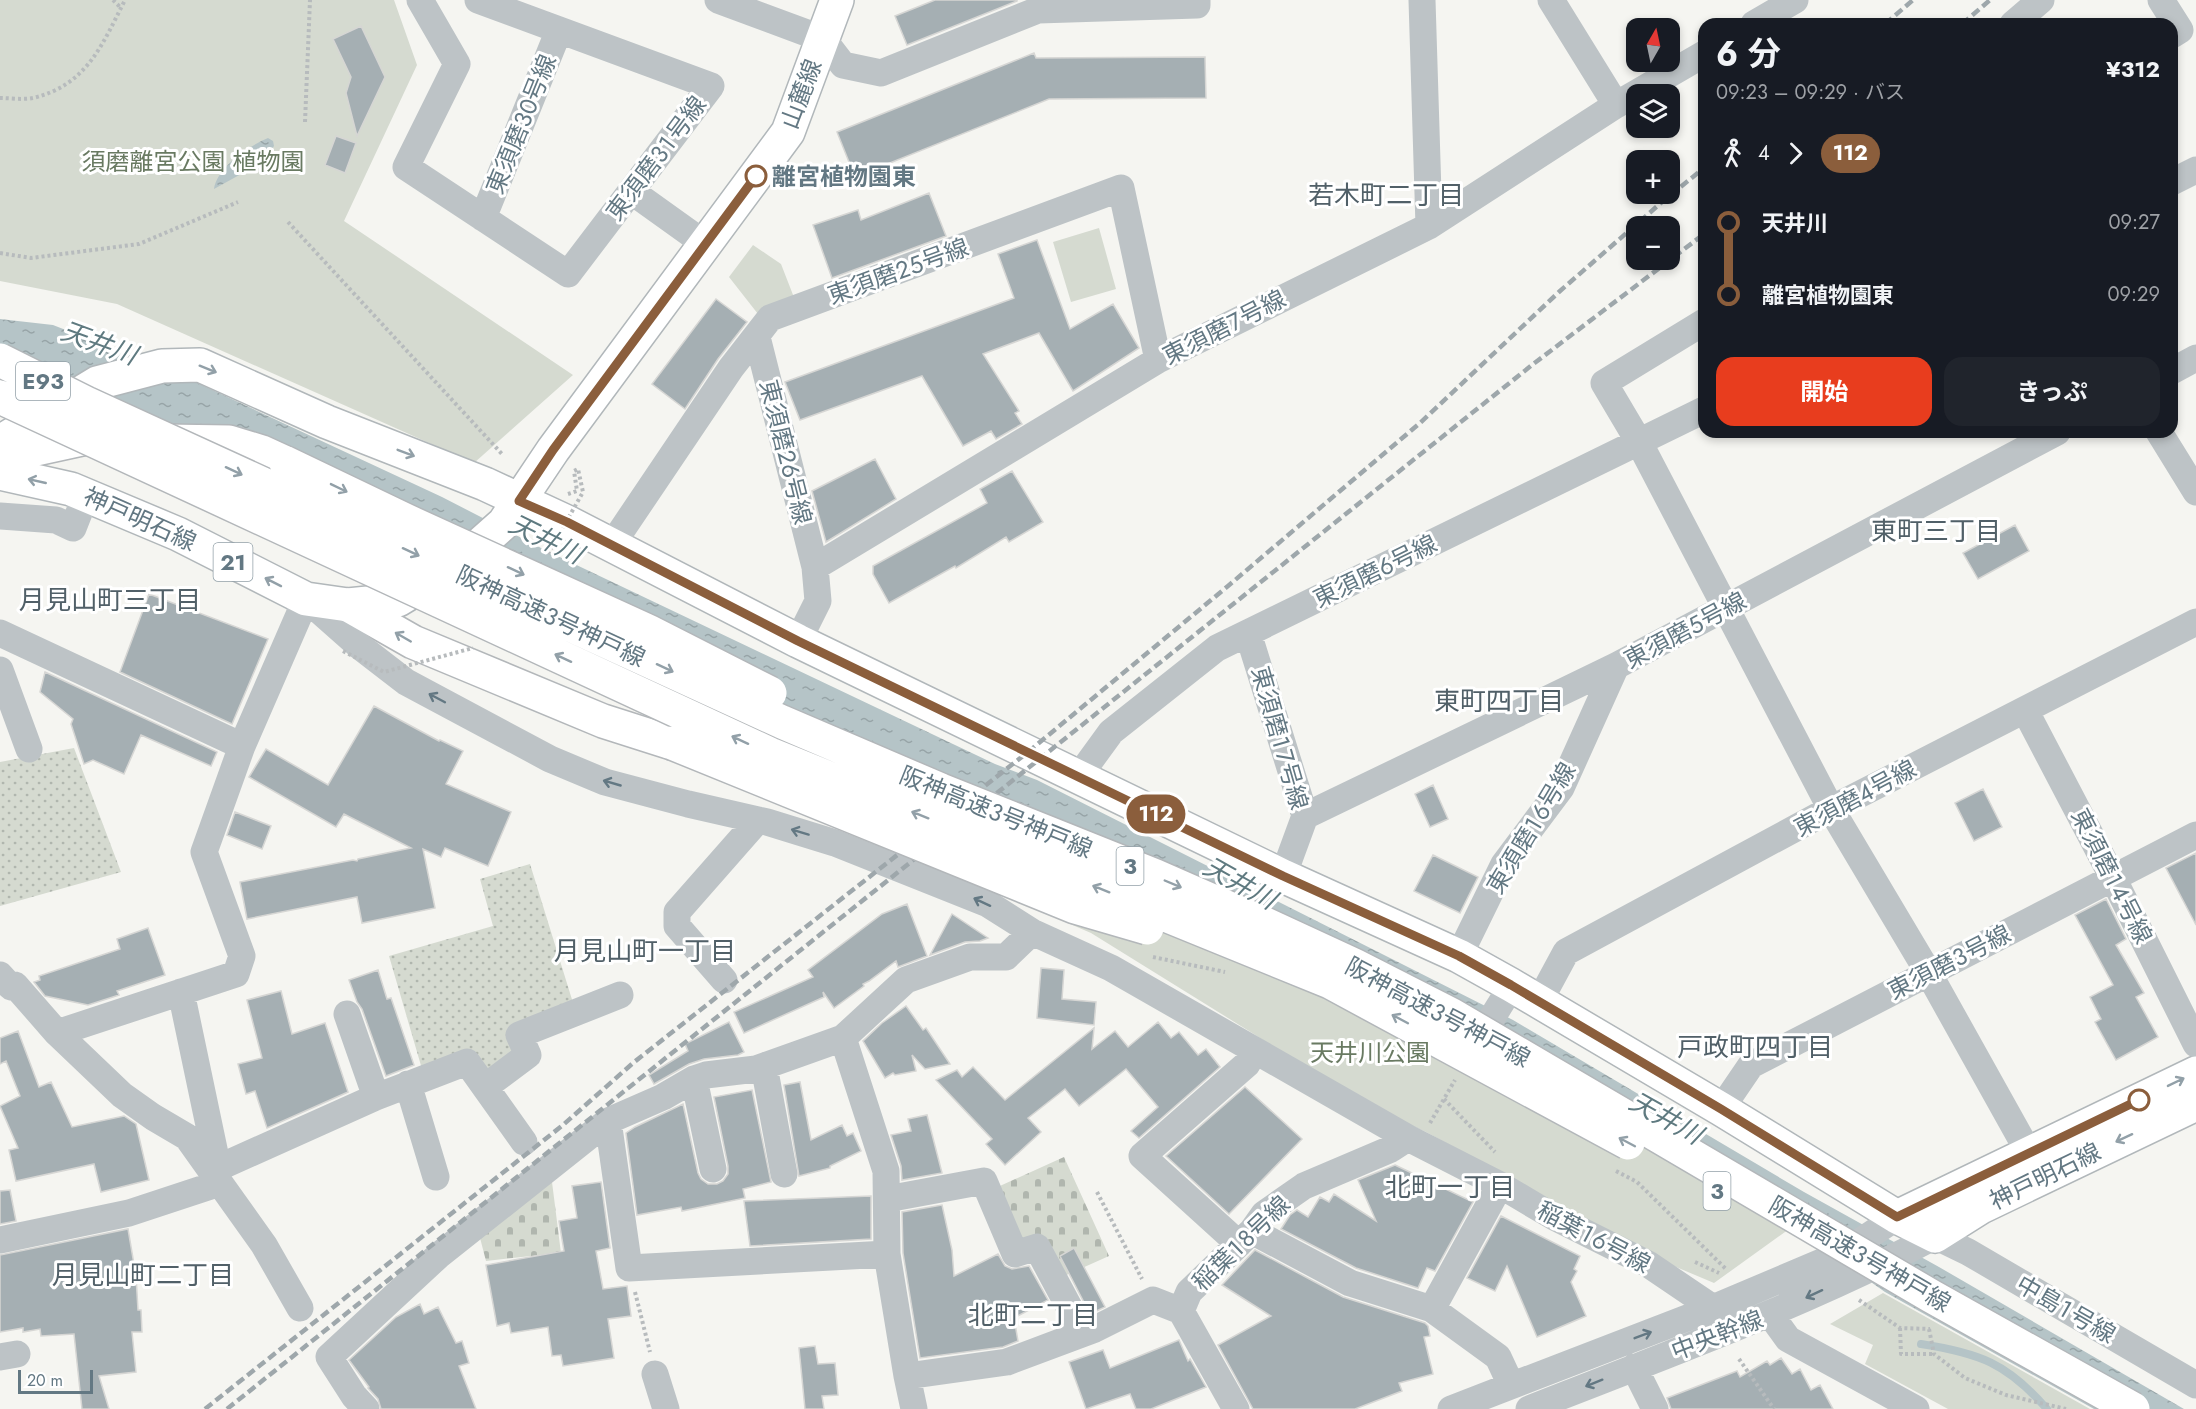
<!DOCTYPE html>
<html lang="ja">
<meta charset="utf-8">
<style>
body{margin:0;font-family:Jost,"Noto Sans JP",sans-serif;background:#20242c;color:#f1f3f6;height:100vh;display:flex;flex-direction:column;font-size:22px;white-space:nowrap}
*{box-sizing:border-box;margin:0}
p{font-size:20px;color:#9ea1a6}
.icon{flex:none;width:33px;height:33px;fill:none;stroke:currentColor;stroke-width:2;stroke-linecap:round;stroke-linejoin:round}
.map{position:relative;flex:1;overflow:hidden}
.drawer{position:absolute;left:1698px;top:18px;width:480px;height:420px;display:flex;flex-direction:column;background:#171b24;border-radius:18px;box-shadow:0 3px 9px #0003}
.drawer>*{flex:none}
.badge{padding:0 12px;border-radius:20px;font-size:21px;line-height:39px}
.needle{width:39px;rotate:9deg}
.fabs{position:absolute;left:1626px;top:18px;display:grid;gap:12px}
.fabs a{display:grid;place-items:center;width:54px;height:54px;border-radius:12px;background:#171b24;box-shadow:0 3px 9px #0003;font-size:30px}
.scale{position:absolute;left:18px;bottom:15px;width:75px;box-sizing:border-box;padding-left:6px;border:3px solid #637883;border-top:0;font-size:16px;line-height:21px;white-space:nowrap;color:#637883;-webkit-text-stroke:4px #fff;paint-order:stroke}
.map>.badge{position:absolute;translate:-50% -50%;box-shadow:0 0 0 3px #fff}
.legs{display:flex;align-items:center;gap:9px;height:66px;padding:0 18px;font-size:20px}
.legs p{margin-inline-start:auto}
.headline{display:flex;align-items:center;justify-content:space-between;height:102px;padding:0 18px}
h1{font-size:33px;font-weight:700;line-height:45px}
.button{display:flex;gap:12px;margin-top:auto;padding:12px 18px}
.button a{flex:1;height:69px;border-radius:18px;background:#e83d1e;color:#fff;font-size:24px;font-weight:700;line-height:69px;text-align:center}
.button a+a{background:#20242c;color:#f1f3f6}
ul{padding:0 18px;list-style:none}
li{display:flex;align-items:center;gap:21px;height:72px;font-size:22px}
li i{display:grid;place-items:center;width:9px;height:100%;margin:0 8px;background:currentColor}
li i::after{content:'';width:15px;height:15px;margin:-8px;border:4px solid;border-radius:50%;background:#171b24}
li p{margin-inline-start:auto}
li:first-child i{background:linear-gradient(#0000 50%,currentColor 0)}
li:last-child i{background:linear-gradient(currentColor 50%,#0000 0)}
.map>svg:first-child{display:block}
.grass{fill:url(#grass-dots)}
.cemetery{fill:url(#cemetery-stones)}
.green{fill:#d5dad0}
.water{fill:url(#water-ripples)}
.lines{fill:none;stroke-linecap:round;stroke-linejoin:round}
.stream{stroke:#b5c4c7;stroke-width:8}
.building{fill:#a5afb3;stroke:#d6d6d4;stroke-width:1.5}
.major-casing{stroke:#b1b7ba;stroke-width:36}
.highway-casing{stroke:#b3b7ba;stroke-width:36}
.path{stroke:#b7bbbd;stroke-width:4;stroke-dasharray:3 3;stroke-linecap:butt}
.minor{stroke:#bdc3c6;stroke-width:27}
.major{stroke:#fff;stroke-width:33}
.highway{stroke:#fff;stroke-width:33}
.rail{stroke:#9ea7ab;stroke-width:4.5;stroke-dasharray:9 4.5;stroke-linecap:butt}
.highway-bridge-casing{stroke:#b3b7ba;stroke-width:36;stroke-linecap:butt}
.path-bridge{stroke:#b7bbbd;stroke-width:4;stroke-dasharray:3 3;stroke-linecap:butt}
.highway-bridge{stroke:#fff;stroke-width:33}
.oneway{stroke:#92a0a8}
.oneway2{stroke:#637883}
.line-1-casing{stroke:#fff;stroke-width:14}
.line-1{stroke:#8b5e3c;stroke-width:9}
.stop-1-dot{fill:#fff;stroke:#8b5e3c;stroke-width:3}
.labels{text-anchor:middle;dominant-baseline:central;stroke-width:6;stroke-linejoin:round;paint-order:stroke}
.shield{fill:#fff;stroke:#92a0a8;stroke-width:1.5}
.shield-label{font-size:22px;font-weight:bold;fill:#637883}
.street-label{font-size:24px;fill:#637883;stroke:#fff}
.park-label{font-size:24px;fill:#697a62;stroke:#fff}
.stop-label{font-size:24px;font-weight:bold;fill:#637883;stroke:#fff;text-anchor:start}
.neighbourhood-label{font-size:26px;fill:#516068;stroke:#fff}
.water-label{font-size:26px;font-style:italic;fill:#5f7a80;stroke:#fff}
</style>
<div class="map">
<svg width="2196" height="1409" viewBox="0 0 2196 1409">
<defs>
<pattern id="grass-dots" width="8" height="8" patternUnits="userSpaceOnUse" patternTransform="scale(1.5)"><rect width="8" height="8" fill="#d5dad0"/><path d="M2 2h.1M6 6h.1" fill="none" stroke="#b0b6ae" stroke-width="1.8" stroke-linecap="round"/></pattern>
<pattern id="cemetery-stones" width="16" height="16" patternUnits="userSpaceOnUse" patternTransform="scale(1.5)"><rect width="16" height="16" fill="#d5dad0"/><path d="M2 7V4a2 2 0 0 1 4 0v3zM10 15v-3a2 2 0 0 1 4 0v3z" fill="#b0b6ae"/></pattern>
<pattern id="water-ripples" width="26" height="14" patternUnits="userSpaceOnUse" patternTransform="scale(1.5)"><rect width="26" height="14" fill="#b5c4c7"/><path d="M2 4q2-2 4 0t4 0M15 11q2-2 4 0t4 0" fill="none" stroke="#97a4a7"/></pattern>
</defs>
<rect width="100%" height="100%" fill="#f5f5f1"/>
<path class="grass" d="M74,748L121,872L0,906V762Z
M530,864L574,1006L487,1077L422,1069L389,956L493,926L480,879Z"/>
<path class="cemetery" d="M1064,1157L1109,1256L1062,1277L1016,1245L991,1190Z
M552,1182L565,1285L546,1288L540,1255L486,1261L479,1234Z"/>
<path class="green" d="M0,0H394L417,65L344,221L573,375L474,463L117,304L0,281Z
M1099,228L1116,289L1071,302L1053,242Z
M753,245L781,264L795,300L758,314L729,277Z
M923,861L1332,975L1792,1227L1714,1283L1669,1264L1426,1132L1348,1096L1257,1036L1091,933Z
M1883,1293L2090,1409H1948L1865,1364L1873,1345L1830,1324Z"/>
<path class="water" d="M268,138L273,141L274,146L259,167L252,168L214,189C217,167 249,146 268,138Z
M0,319L53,325L178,374L442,497L545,550L995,764L1037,780L1513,1020L1804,1192L1939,1267L2184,1409H2094L1885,1292L1780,1218L1483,1056L0,367Z"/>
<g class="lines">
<path class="stream" d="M1921,1344C1979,1353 2007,1363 2047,1409"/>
</g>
<path class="building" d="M935,0H1017V1L907,45L895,16Z
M361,26L385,77L357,136L346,93L351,77L333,39Z
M1034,53L1036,58L1205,57L1206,98L1049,99L855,177L837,132Z
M336,136L356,143L345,173L325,165Z
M929,193L946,236L832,278L813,225L858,210L861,220Z
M1037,240L1070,329L1113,304L1139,348L1073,391L1039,333L983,354L1019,411L1015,413L1022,424L996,439L991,431L963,446L922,376L800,420L785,382L1014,298L998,254Z
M716,299L747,322L718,359L685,409L652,384Z
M875,459L896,499L826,542L812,491Z
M1012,471L1043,522L1009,542L1006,537L956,568L955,566L889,603L873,574V566L987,503L980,489Z
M2015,525L2029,551L1978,579L1963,553Z
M149,594L268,639L232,724L120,672Z
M45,672L217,752L211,766L141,735L124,774L93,760L84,764L71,724L73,719L40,692Z
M374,706L439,741L440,740L463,751L446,784L511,812L488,866L445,848L441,857L423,849L435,908L362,923L357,897L247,919L240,882L353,860L357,861L358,859L411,848L344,814L336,827L249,777L266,749L328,785Z
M1433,785L1448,819L1430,827L1415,794Z
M1983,789L2002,827L1974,841L1955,803Z
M235,812L271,826L262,849L227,835Z
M2196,853V925L2166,868Z
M1433,855L1478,877L1460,913L1414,891Z
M2106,899L2126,939L2116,945L2144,993L2136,997L2158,1037L2116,1060L2095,1022L2101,1019L2090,997L2113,985L2075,915Z
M907,904L927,956L898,967L896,961L869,981L863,984L864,986L834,1008L823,992L824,997L744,1033L734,1012L813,977L808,970L882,914Z
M952,914L988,938L980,941L965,942L930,955Z
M148,928L165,975L117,991L119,995L88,1005L45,996L34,982L40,980L39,976L120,949L117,939Z
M1041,968L1064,970L1062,999L1096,1002L1094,1025L1037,1018Z
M378,970L387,999L391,998L414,1065L386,1076L362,1009L357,1002L349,980Z
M281,991L292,1034L325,1023L348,1092L267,1128L255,1091L246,1094L238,1064L262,1058L247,1000Z
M906,1006L923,1030L926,1028L950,1064L925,1069L912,1055L916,1071L895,1075L893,1073L885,1078L863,1041L882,1023Z
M729,1022L744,1052L738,1055L704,1059L689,1064L654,1084L649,1075L688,1051L685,1044Z
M1158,1022L1171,1038L1179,1032L1198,1055L1206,1049L1220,1067L1139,1138L1131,1131L1158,1107L1126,1069L1079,1106L1065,1089L1028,1118L1041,1132L1005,1165L986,1144L992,1139L936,1080L957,1070L962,1077L973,1067L1005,1100L1094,1028L1092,1049L1115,1031L1128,1047Z
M18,1031L39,1087L51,1082L72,1127L124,1116L136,1124L149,1180L101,1192L94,1164L16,1181L9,1150L18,1148L0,1106L20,1096L6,1061L0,1064V1038Z
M800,1082L811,1140L842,1125L847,1136L853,1133L861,1151L830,1166V1168L799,1176L784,1085Z
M1245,1087L1302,1139L1229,1214L1166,1156Z
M752,1090L771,1182L743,1189L745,1198L682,1211L681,1207L637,1215L626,1133L635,1127L683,1104L698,1173L701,1179L708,1184H717L723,1181L728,1174V1166L714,1097Z
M927,1115L942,1173L902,1180L901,1166L891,1135L911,1131L908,1119Z
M1395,1165L1473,1202L1435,1271L1427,1268L1418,1288L1356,1268L1281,1229L1290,1215L1297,1210L1308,1217L1320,1197L1329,1202L1334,1194L1376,1221L1358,1180Z
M601,1182L610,1248L596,1251L603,1289L627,1286L631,1316L608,1319L614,1358L563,1366L561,1355L552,1356L548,1327L511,1333L509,1323L497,1326L486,1265L564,1251L559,1221L577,1218L572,1186Z
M10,1190L16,1221L0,1224V1191Z
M871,1196V1239L750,1246L744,1201Z
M942,1205L952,1250L954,1276L998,1254L1005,1266L1012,1269L1029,1266L1048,1300L1014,1318L1018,1341L1003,1347L920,1358L903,1253L902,1212Z
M1501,1216L1580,1256L1574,1269L1577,1271L1571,1282L1586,1316L1537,1337L1507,1266L1495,1291L1467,1278Z
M128,1229L136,1276L138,1310H141L142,1332H132L136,1372L99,1376L109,1409H82L74,1334L41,1336L40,1329L23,1332V1328L0,1332V1255Z
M1074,1248L1105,1307L1090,1314L1060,1256Z
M1255,1250L1343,1297L1425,1323L1428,1326L1430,1336L1424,1337L1433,1374L1399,1383L1402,1391L1355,1409H1253L1218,1345L1271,1316L1222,1285Z
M420,1304L424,1314L438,1307L456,1343L462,1341L469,1363L459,1366L476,1409H381L378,1399L368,1388L369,1387L349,1360L396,1317Z
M1179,1340L1188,1361L1190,1359L1206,1387L1151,1409H1136L1130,1394L1086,1409L1069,1362L1103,1350L1110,1368Z
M815,1346L818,1364L835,1363L838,1395L822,1396L824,1409H805L799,1348Z
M1781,1358L1792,1374L1800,1369L1811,1390L1820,1385L1833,1409H1671L1667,1398L1737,1371L1740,1377L1767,1361L1770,1365Z"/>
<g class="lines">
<g class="major-casing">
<path id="major" d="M0,442L97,383L162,366L200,365L327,422L485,484L567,522L798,641L1283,876L1459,956L1511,985L1721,1109L1897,1217L1935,1236L1981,1207L2196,1104
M0,473L71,489L178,534L306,599L348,605L398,600L459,563L504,523L553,450L788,132L837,0
M1897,1217L2196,1073"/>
</g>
<g class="highway-casing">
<path id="highway" d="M165,441L229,442L262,452L286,463
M0,457L87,438L104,439
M348,605L413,642L603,721L672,743"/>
</g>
<path class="path" d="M113,0L121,8
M0,98C10,98 23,100 33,98C87,85 102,45 125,0
M305,122L310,0
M288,222L502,454
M0,253L31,258L139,244L238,202
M1153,957L1225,972
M1444,1099L1495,1152
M1430,1123L1455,1080
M1616,1171L1637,1182L1727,1270
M1097,1192L1142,1279
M1695,1262L1719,1273
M635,1292L650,1352
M1859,1300L1900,1328L1930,1329
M1900,1328L1901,1354H1934
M1929,1329L1934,1354L1965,1378L2006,1395L2066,1409
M1739,1359L1774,1409"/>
<path class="minor" d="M420,0L457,64L406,167L568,274L711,86L478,0
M718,0L823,39L843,65L881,73L1038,10L1197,5V0
M1422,0L1429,226
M1551,0L1616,105
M2161,0L2180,30L2172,35
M1754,24L1795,0
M2013,24L2041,0
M2172,182L2196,170
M631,191L705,244
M483,218L559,30
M1704,322L1604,383L1639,442L1831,809L1928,972L2029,1153
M757,337L815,567
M2172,371L2196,358
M2159,432L2196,492
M0,516L56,520L73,528L86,495
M611,546L731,368L770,318L1121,188L1158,360
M0,633L242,746
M1248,633L1305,816L1283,876
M798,641L818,601L815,567L1158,360L1429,226L1616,105L1704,54
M0,670L29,749
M2025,710L2113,878L2196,1044
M1079,776L1111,732L1217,648L1704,410
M1305,816L1616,666L2057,432
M1459,956L1504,864L1561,788L1616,666
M0,975L11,987L15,985L57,1033L122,1095L153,1117L187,1137L264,1245L300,1308
M724,980L677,926V912L758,820
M181,992L218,1168
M1539,1002L1566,952L1831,809L2196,622
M347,1014L376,1097
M57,1033L236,974L242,956L204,852L242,746L306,599L358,645L406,682L550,759L605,782L688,804L767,822L835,843L988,904L1032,932L1111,968L1408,1138L1500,1185L1554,1217L1648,1264L1713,1308
M843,1038L886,1171L887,1254L907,1376L914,1409
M1472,1050L1503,1000
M764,1066L784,1174
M694,1079L713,1169
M408,1084L436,1177
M485,1087L528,1055L519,1035L620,995
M1721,1109L1751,1065L2196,835
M608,1121L629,1268L887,1254
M211,1171L376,1097L467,1062L524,1142
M1500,1185L1432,1309L1498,1357L1511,1385
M887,1199L984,1181L1015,1254L1037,1247L1083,1333
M1252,1231L1350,1283L1432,1309
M0,1240L129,1213L220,1183
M1239,1244L1142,1156L1247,1064L1254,1051
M1181,1311L1189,1292L1252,1231L1264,1214L1304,1186L1391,1149L1408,1138
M1181,1311L1236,1409
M1770,1314L1788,1339L1916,1409
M0,1357L17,1354
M1634,1367L1655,1409
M655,1374L666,1409
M907,1376L1007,1362L1095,1329L1153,1300L1181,1311
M366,1409L354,1396L329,1357L438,1256L608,1121L663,1097L694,1079L706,1075L756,1069L843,1038L906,980L970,957H1006L1032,932
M1451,1409L1713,1308L1843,1253L1897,1217
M1529,1409C1666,1355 1805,1305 1935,1236L1968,1252L2196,1385"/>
<use href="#major" class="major"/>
<use href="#highway" class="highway"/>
<path class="rail" d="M1885,24L1913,0
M1962,24L1990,0
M205,1409L563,1125L633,1063L1028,752L1228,586L1420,423L1560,291L1662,202L1704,168
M227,1409L1532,365L1704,234"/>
<g class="highway-bridge-casing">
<path id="highway-bridge" d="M0,360L86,403L782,722L941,790L1156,876L1263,923L1354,965L1452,1015L1931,1296L2133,1409
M0,397L770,754L1330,982L1628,1143
M286,463L405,520L648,631L770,693
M672,743L1075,907L1147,928"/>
</g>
<path class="path-bridge" d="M548,554L583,492L578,469L574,471L577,491L568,494
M343,651L384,672L473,648"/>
<use href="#highway-bridge" class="highway-bridge"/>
</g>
<defs><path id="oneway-shaft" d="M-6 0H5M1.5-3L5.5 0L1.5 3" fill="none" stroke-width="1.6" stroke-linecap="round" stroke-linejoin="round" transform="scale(1.5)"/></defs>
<g class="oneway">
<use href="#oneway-shaft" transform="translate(208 369) rotate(22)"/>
<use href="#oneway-shaft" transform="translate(406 453) rotate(21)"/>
<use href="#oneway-shaft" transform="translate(234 471) rotate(25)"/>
<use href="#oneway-shaft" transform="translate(37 481) rotate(-167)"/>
<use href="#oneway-shaft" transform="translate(339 488) rotate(26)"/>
<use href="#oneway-shaft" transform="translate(411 552) rotate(25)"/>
<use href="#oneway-shaft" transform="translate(516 571) rotate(25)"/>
<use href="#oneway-shaft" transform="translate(273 582) rotate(-153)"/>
<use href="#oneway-shaft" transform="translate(403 637) rotate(-150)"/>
<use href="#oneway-shaft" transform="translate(563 658) rotate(-155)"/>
<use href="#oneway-shaft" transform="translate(665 668) rotate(25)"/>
<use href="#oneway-shaft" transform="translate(740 740) rotate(-155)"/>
<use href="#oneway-shaft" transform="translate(920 815) rotate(-158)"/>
<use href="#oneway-shaft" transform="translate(1173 884) rotate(23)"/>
<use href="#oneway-shaft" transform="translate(1101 889) rotate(-158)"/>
<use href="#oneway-shaft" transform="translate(1400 1019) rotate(-152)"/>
<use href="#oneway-shaft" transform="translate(2176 1082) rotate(-26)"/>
<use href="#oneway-shaft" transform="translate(2124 1138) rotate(155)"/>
<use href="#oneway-shaft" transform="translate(1627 1142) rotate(-152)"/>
</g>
<g class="oneway2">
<use href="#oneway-shaft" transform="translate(437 698) rotate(-152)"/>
<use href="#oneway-shaft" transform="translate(612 783) rotate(-164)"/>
<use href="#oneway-shaft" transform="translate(800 832) rotate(-163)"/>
<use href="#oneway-shaft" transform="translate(982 902) rotate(-155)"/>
<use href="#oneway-shaft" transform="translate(1814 1294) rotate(155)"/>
<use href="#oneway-shaft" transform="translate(1643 1335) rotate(-21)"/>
<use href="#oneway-shaft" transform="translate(1594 1383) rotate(158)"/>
</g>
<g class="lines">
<g class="line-1-casing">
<path id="line-1" d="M756,176L553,450L519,501L567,522L798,641L1283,876L1459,956L1511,985L1721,1109L1897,1217L2139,1100"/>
</g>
<use href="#line-1" class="line-1"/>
</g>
<g class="stop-1-dot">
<circle cx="756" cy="176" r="10"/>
<circle cx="2139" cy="1100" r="10"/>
</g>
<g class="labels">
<g class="shield">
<rect x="16" y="362" width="54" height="38" rx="4.5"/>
<rect x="213.5" y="543" width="39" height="38" rx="4.5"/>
<rect x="1116.5" y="847" width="27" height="38" rx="4.5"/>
<rect x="1703.5" y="1172" width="27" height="38" rx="4.5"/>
</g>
<g class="shield-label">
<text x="43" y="381">E93</text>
<text x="233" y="562">21</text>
<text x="1130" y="866">3</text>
<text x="1717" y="1191">3</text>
</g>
<g class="street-label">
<text transform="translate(801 94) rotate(-69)">山麓線</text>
<text transform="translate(521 124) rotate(-68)">東須磨３０号線</text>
<text transform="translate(656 158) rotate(-53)">東須磨３１号線</text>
<text transform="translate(898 271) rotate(-20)">東須磨２５号線</text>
<text transform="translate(1224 327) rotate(-27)">東須磨７号線</text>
<text transform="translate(786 452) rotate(76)">東須磨２６号線</text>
<text transform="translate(140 519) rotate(24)">神戸明石線</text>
<text transform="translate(1375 571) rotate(-26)">東須磨６号線</text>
<text transform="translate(551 616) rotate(25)">阪神高速3号神戸線</text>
<text transform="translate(1685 630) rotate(-28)">東須磨５号線</text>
<text transform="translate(1280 738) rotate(74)">東須磨１７号線</text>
<text transform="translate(1855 798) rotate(-28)">東須磨４号線</text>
<text transform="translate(996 812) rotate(22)">阪神高速3号神戸線</text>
<text transform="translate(1531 828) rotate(-59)">東須磨１６号線</text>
<text transform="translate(2112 876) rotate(63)">東須磨１４号線</text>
<text transform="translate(1949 962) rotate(-27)">東須磨３号線</text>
<text transform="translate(1438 1012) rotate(28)">阪神高速3号神戸線</text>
<text transform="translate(2045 1176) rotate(-26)">神戸明石線</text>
<text transform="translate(1594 1237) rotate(28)">稲葉１６号線</text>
<text transform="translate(1241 1243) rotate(-44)">稲葉１８号線</text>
<text transform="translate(1860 1254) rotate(30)">阪神高速3号神戸線</text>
<text transform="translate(2066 1309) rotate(30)">中島１号線</text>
<text transform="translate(1717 1335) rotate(-21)">中央幹線</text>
</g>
<g class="park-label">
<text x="193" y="161">須磨離宮公園 植物園</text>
<text x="1370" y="1052">天井川公園</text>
</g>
<g class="stop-label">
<text x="772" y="176">離宮植物園東</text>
</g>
<g class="neighbourhood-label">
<text x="1386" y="195">若木町二丁目</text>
<text x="1936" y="531">東町三丁目</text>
<text x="110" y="600">月見山町三丁目</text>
<text x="1499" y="701">東町四丁目</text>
<text x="645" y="951">月見山町一丁目</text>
<text x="1755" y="1047">戸政町四丁目</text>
<text x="1450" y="1187">北町一丁目</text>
<text x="143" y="1275">月見山町二丁目</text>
<text x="1033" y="1315">北町二丁目</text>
</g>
<g class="water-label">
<text transform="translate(99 343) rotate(20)">天井川</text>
<text transform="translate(546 539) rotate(26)">天井川</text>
<text transform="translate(1240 883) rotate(29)">天井川</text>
<text transform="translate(1666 1118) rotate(29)">天井川</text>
</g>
</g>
</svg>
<div class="fabs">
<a><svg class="needle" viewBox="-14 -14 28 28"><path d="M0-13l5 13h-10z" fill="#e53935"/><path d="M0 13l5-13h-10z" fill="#9ea1a6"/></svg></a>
<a><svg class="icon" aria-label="layers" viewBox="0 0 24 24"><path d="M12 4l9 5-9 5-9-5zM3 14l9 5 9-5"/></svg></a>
<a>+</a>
<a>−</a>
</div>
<div class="scale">20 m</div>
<b class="badge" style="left:1156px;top:814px;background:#8b5e3c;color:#fff">112</b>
<section class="drawer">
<div class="headline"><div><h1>6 分</h1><p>09:23 – 09:29 · バス</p></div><b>¥312</b></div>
<div class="legs"><svg class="icon" aria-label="walk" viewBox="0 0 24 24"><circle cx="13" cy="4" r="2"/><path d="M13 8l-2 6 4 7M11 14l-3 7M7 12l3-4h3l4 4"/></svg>4<svg class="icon" aria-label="forward" viewBox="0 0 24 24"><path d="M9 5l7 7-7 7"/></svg><b class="badge" style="background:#8b5e3c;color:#fff">112</b></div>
<ul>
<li><i style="color:#8b5e3c"></i><b>天井川</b><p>09:27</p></li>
<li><i style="color:#8b5e3c"></i><b>離宮植物園東</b><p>09:29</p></li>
</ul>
<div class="button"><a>開始</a><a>きっぷ</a></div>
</section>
</div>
